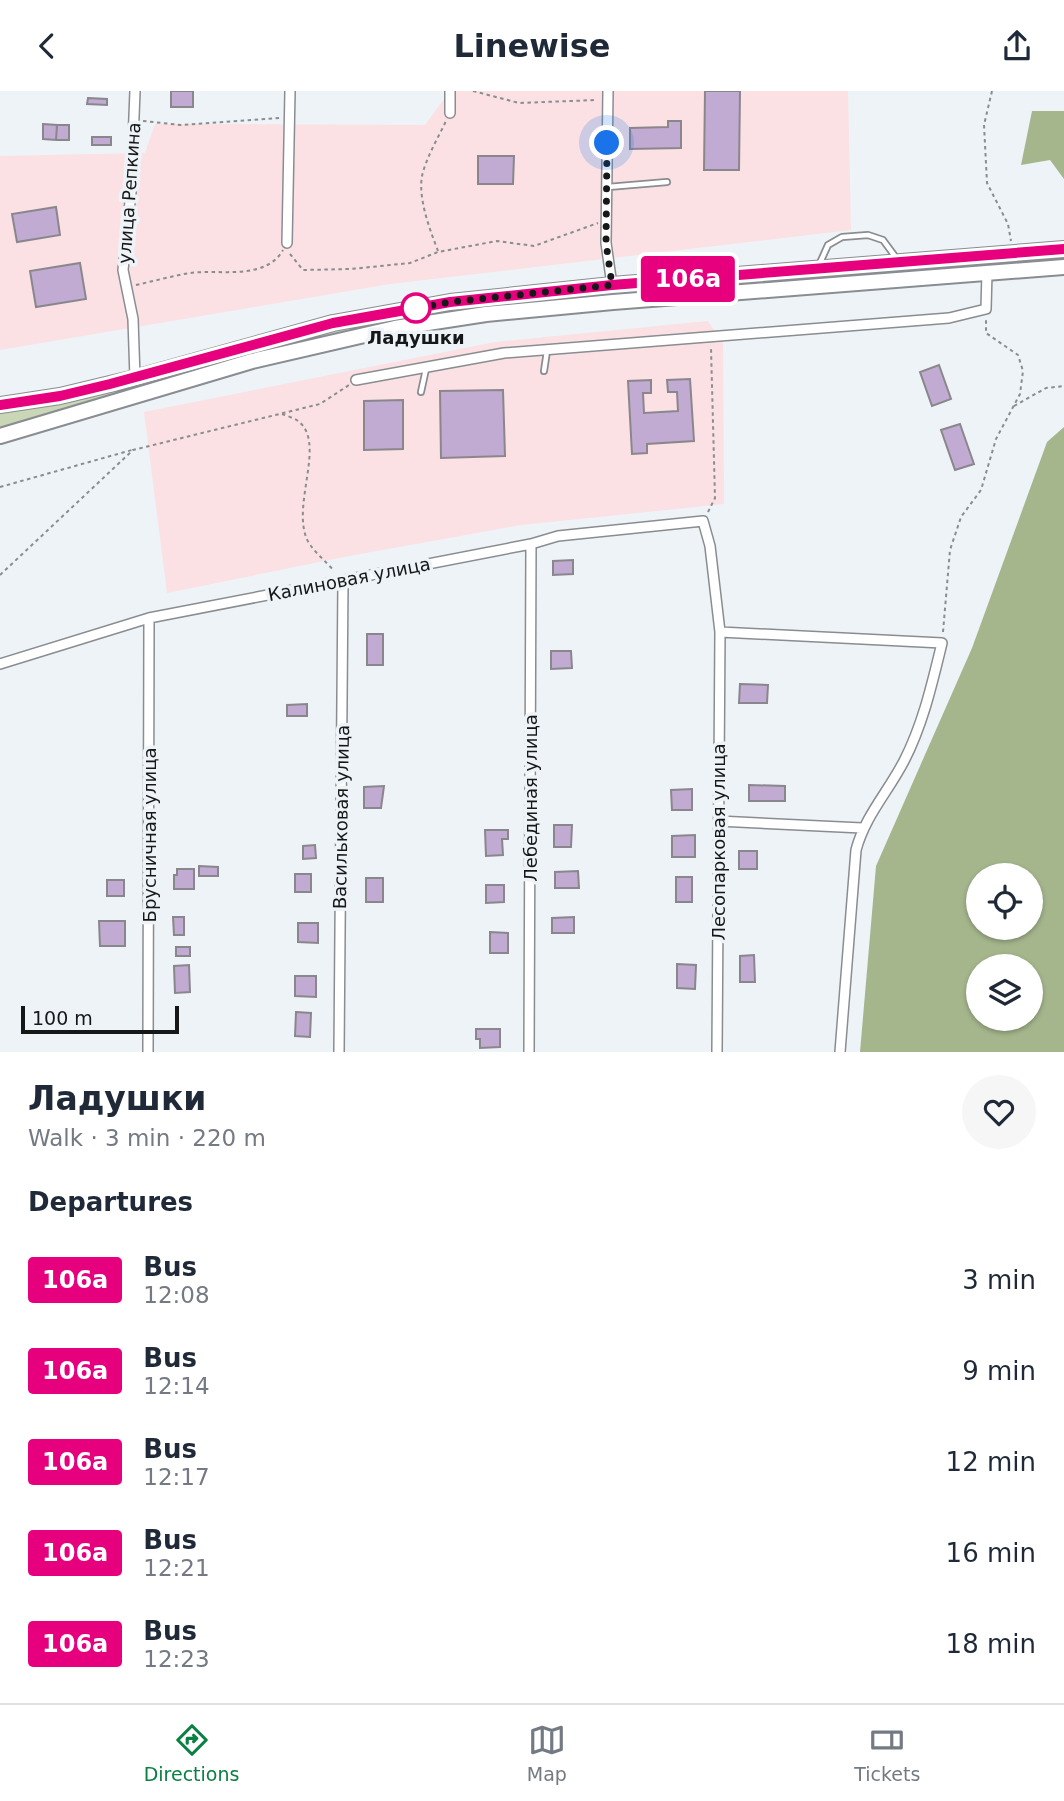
<!DOCTYPE html>
<meta charset="utf-8">
<style>
body{margin:0;font-family:"DejaVu Sans",sans-serif;background:#f6f6f7;color:#1f2937;height:100vh;display:flex;flex-direction:column;font-size:26px;white-space:nowrap}
*{box-sizing:border-box;margin:0}
p{font-size:23px;color:#747a83}
.icon{flex:none;width:38px;height:38px;fill:none;stroke:currentColor;stroke-width:2;stroke-linecap:round;stroke-linejoin:round}
.map{position:relative;height:961px;overflow:hidden}
.drawer{display:flex;flex-direction:column;background:#fff;flex:1}
.drawer>*{flex:none}
.badge{padding:0 14px;border-radius:5px;font-size:24px;line-height:46px}
.tools{position:absolute;left:966px;top:772px;display:grid;gap:14px}
.tools a{display:grid;place-items:center;width:77px;height:77px;border-radius:50%;background:#fff;box-shadow:0 2px 5px #0004;font-size:35px}
.scale{position:absolute;left:21px;bottom:18px;width:158px;box-sizing:border-box;padding-left:7px;border:4px solid #151718;border-top:0;font-size:19px;line-height:24px;white-space:nowrap;color:#151718;-webkit-text-stroke:5px #eef3f7;paint-order:stroke}
.you{position:absolute;width:35px;height:35px;margin:-18px;border:5px solid #fff;border-radius:50%;background:#1a73e8;box-shadow:0 0 0 10px #1a73e833}
.map>.badge{position:absolute;translate:-50% -50%;box-shadow:0 0 0 4px #fff}
h2{padding:0 28px;font-size:26px;line-height:63px}
.round{display:grid;place-items:center;flex:none;width:74px;height:74px;border-radius:37px;background:#f6f6f7}
.headline{display:flex;align-items:center;justify-content:space-between;height:119px;padding:0 28px}
h1{font-size:33px;font-weight:700;line-height:52px}
ul{padding:0;list-style:none}
li{display:flex;align-items:center;gap:21px;height:91px;padding:0 28px}
li div{flex:1}
li b{display:block;font-size:26px}
li em{font-style:normal}
li .badge{min-width:77px;font-weight:700;text-align:center}
header{display:flex;justify-content:space-between;align-items:center;height:91px;padding:0 28px;background:#fff;font-size:32px;font-weight:700}
.tabs{display:flex;justify-content:space-around;align-items:center;height:98px;border-top:2px solid #e0e1e3;background:#fff;font-size:19px;color:#747a83}
.tabs a{display:grid;justify-items:center;gap:4px}
.tabs .on{color:#0b8043}
.map>svg:first-child{display:block}
.commercial{fill:#fbe0e4}
.green{fill:#cad7b7}
.forest{fill:#a5b68d;fill-rule:evenodd}
.building{fill:#c1abd2;stroke:#8a878c;stroke-width:2}
.lines{fill:none;stroke-linecap:round;stroke-linejoin:round}
.service-casing{stroke:#898d91;stroke-width:8}
.minor-casing{stroke:#898d91;stroke-width:12}
.primary-casing{stroke:#898d91;stroke-width:18}
.path{stroke:#898d90;stroke-width:2;stroke-dasharray:3.5 3.5;stroke-linecap:butt}
.service{stroke:#fff;stroke-width:4.5}
.minor{stroke:#fff;stroke-width:9}
.primary{stroke:#fff;stroke-width:14}
.line-casing{stroke:#fff;stroke-width:16}
.line{stroke:#e6007e;stroke-width:10}
.walk{stroke:#151718;stroke-width:7;stroke-dasharray:0 12.6}
.stop-dot{fill:#fff;stroke:#e6007e;stroke-width:3.5}
.labels{text-anchor:middle;dominant-baseline:central;stroke-width:7;stroke-linejoin:round;paint-order:stroke}
.street-label{font-size:18px;fill:#151718;stroke:#eef3f7}
.stop-label{font-size:18px;font-weight:bold;fill:#151718;stroke:#eef3f7}
</style>
<header><svg class="icon" aria-label="back" viewBox="0 0 24 24"><path d="M15 5l-7 7 7 7"/></svg>Linewise<svg class="icon" aria-label="share" viewBox="0 0 24 24"><path d="M12 15V3M7 8l5-5 5 5M5 13v7h14v-7"/></svg></header>
<div class="map">
<svg width="1064" height="961" viewBox="0 0 1064 961">
<rect width="100%" height="100%" fill="#eef3f7"/>
<path class="commercial" d="M450,0H848L851,139L390,193L0,259V65L145,62L155,33L425,34Z
M708,230L723,252L724,413L521,434L349,465L167,502L144,321L495,251Z"/>
<path class="green" d="M1064,164V168L636,204L633,202L637,199Z
M584,203L588,206L501,216L0,338V320L362,233L477,214Z"/>
<path class="forest" d="M1032,20H1064V88L1050,69L1021,74Z
M1064,336V961H860L876,775L972,557L1047,351ZM978,784H1031V836H978ZM978,875H1031V928H978Z"/>
<path class="building" d="M171,0H193V16H171Z
M705,0H740L739,79H704Z
M88,7L107,8V14L87,13Z
M668,30H681V57L630,58V37L668,36Z
M43,33L57,34L56,49L43,48Z
M57,34H69V49H56Z
M92,46H111V54H92Z
M478,65H514L513,93H478Z
M56,116L60,144L17,151L12,123Z
M80,172L86,208L36,216L30,180Z
M939,274L951,308L932,315L920,281Z
M690,288L694,350L647,353V362L632,363L628,290L651,289V302H643L644,322L678,320L677,301H668L667,289Z
M503,299L505,365L441,367L440,300Z
M403,309V358L364,359V310Z
M960,333L974,373L955,379L941,339Z
M573,469V483L553,484V470Z
M367,543H383V574H367Z
M551,560H571L572,577L551,578Z
M740,593L768,594L767,612H739Z
M307,613V625H287V614Z
M749,694L785,695V710H749Z
M384,695L381,717H364V696Z
M692,698V719H672L671,699Z
M554,734H572L571,756H554Z
M485,739H508V748H502L503,764L486,765Z
M695,744V766H672V745Z
M315,754L316,767L303,768V755Z
M739,760H757V778H739Z
M199,775L218,776V785H199Z
M177,778H194V798H174V784H177Z
M578,780L579,797H555V781Z
M295,783H311V801H295Z
M676,786H692V811H676Z
M366,787H383V811H366Z
M107,789H124V805H107Z
M486,794H504V811L486,812Z
M173,826H184V844H174Z
M574,826V842H552V827Z
M99,830H125V855H100Z
M298,832H318V852L298,851Z
M490,841L508,842V862H490Z
M176,856H190V865H176Z
M754,864L755,891H740V865Z
M677,873L696,874L695,898L677,897Z
M189,874L190,901L175,902L174,875Z
M295,885H316V906L295,905Z
M296,921L311,922L310,946L295,945Z
M476,938H500V956L480,957V948H476Z"/>
<g class="lines">
<g class="service-casing">
<path id="service" d="M608,96L667,91
M819,174L828,154L842,146L868,144L883,149L897,168
M544,280L547,260
M421,301L426,278"/>
</g>
<g class="minor-casing">
<path id="minor" d="M135,0L131,101L123,179L133,228L135,287
M608,0L606,152L612,194
M450,22V0
M287,152L290,0
M356,289L504,262L949,227L986,218L987,181
M720,541L942,552C932,593 923,633 904,670C888,701 865,725 856,759L840,961
M0,573L149,527L531,453L558,445L703,430L710,455L720,541L717,961
M718,730L862,737
M148,961L149,527
M339,961L343,490
M529,961L531,453"/>
</g>
<g class="primary-casing">
<path id="primary" d="M0,314L60,305L135,287L333,232L450,211L612,194L1064,158
M0,345L252,270L395,237L486,223L613,211L1064,176"/>
</g>
<path class="path" d="M473,0L519,12L596,9
M992,0L984,34L987,92L1008,133L1011,150
M143,30L181,34L280,27
M438,160C430,139 418,108 422,85C426,67 438,47 446,30
M290,163L303,179L351,178L410,172L438,161L497,150L534,155L598,132
M136,194C154,190 172,185 190,182C219,178 265,190 283,159
M1014,315L1046,297L1064,295
M282,323C287,325 294,327 298,330C326,351 293,410 306,446C310,458 326,470 334,480
M0,396L132,359
M708,421L715,407L711,257
M0,484L133,359L320,313L349,294
M943,541L950,459L961,426L981,399L996,348L1020,303L1023,280L1018,264L986,242V227"/>
<use href="#service" class="service"/>
<use href="#minor" class="minor"/>
<use href="#primary" class="primary"/>
</g>
<g class="lines">
<g class="line-casing">
<path id="line" d="M0,314L60,305L110,293L333,232L450,211L612,194L1064,158"/>
</g>
<use href="#line" class="line"/>
<path class="walk" d="M416,217L412,218L450,211L612,194L606,152L607,52"/>
</g>
<circle class="stop-dot" cx="416" cy="217" r="14"/>
<g class="labels">
<g class="street-label">
<text transform="translate(129 102) rotate(-86)">улица Репкина</text>
<text transform="translate(349 488) rotate(-11)">Калиновая улица</text>
<text transform="translate(530 707) rotate(-90)">Лебединая улица</text>
<text transform="translate(341 726) rotate(-89)">Васильковая улица</text>
<text transform="translate(149 744) rotate(-90)">Брусничная улица</text>
<text transform="translate(718 751) rotate(-90)">Лесопарковая улица</text>
</g>
<g class="stop-label">
<text x="416" y="246">Ладушки</text>
</g>
</g>
</svg>
<div class="tools">
<a><svg class="icon" aria-label="locate" viewBox="0 0 24 24"><circle cx="12" cy="12" r="6"/><path d="M12 2v4M12 18v4M2 12h4M18 12h4"/></svg></a>
<a><svg class="icon" aria-label="layers" viewBox="0 0 24 24"><path d="M12 4l9 5-9 5-9-5zM3 14l9 5 9-5"/></svg></a>
</div>
<div class="scale">100 m</div>
<div class="you" style="left:607px;top:52px"></div>
<b class="badge" style="left:688px;top:188px;background:#e6007e;color:#fff">106а</b>
</div>
<section class="drawer">
<div class="headline"><div><h1>Ладушки</h1><p>Walk · 3 min · 220 m</p></div><a class="round"><svg class="icon" aria-label="heart" viewBox="0 0 24 24"><path d="M12 20l-8-8c-3-5 5-10 8-4 3-6 11-1 8 4z"/></svg></a></div>
<h2>Departures</h2>
<ul>
<li><span class="badge" style="background:#e6007e;color:#fff">106а</span><div><b>Bus</b><p>12:08</p></div><em>3 min</em></li>
<li><span class="badge" style="background:#e6007e;color:#fff">106а</span><div><b>Bus</b><p>12:14</p></div><em>9 min</em></li>
<li><span class="badge" style="background:#e6007e;color:#fff">106а</span><div><b>Bus</b><p>12:17</p></div><em>12 min</em></li>
<li><span class="badge" style="background:#e6007e;color:#fff">106а</span><div><b>Bus</b><p>12:21</p></div><em>16 min</em></li>
<li><span class="badge" style="background:#e6007e;color:#fff">106а</span><div><b>Bus</b><p>12:23</p></div><em>18 min</em></li>
</ul>
</section>
<nav class="tabs">
<a class="on"><svg class="icon" aria-label="directions" viewBox="0 0 24 24"><path d="M12 3l9 9-9 9-9-9zM9 14v-3h6M13 9l2 2-2 2"/></svg>Directions</a>
<a><svg class="icon" aria-label="map" viewBox="0 0 24 24"><path d="M3 6l6-2 6 2 6-2v14l-6 2-6-2-6 2zM9 4v14M15 6v14"/></svg>Map</a>
<a><svg class="icon" aria-label="tickets" viewBox="0 0 24 24"><path d="M3 7h18v10H3zM15 7v10"/></svg>Tickets</a>
</nav>
